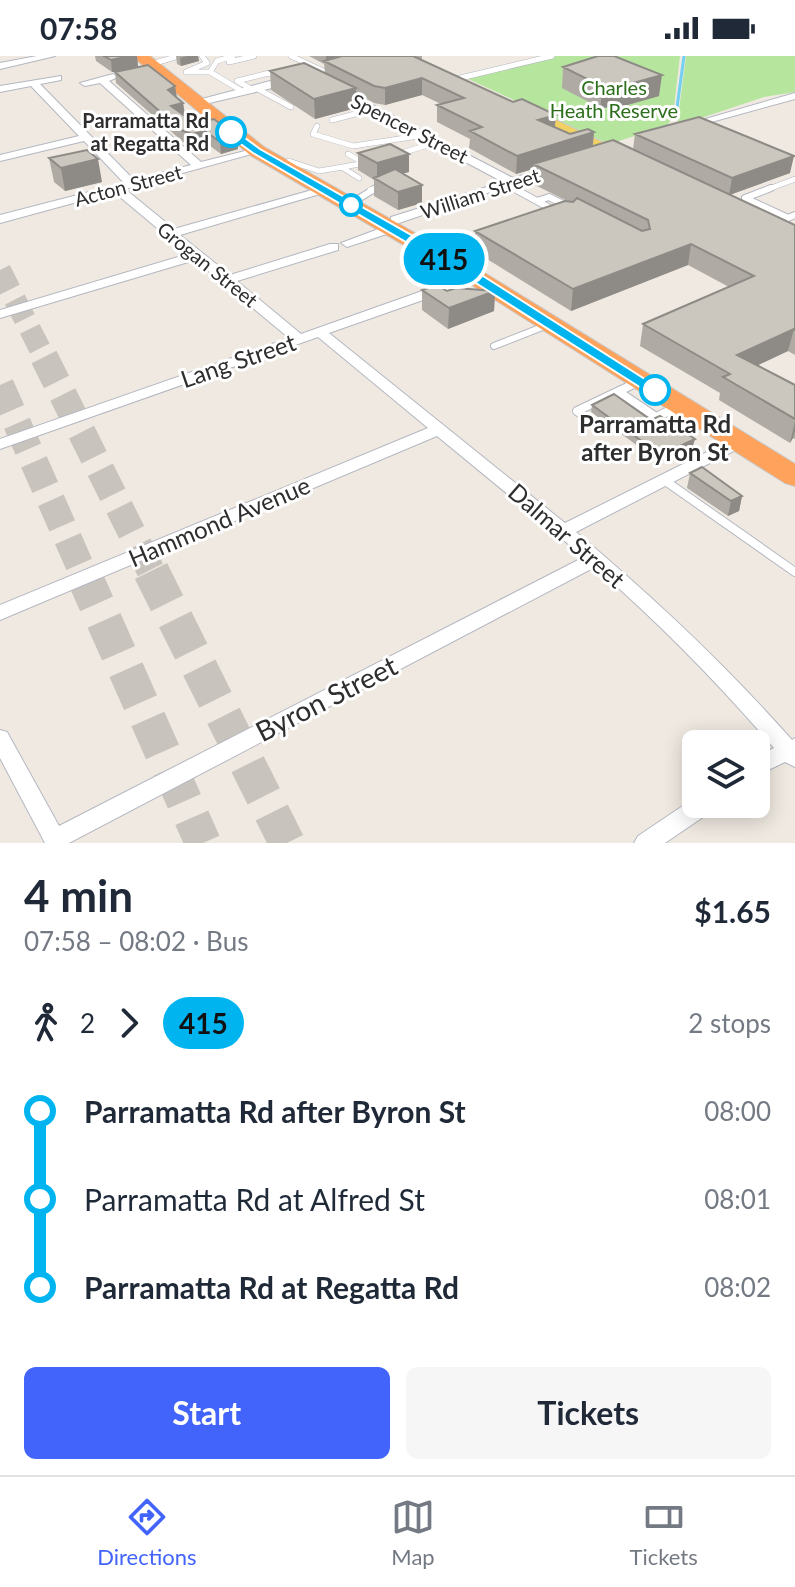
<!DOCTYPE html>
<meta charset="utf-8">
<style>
body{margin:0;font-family:Lato,sans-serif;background:#f6f6f7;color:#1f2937;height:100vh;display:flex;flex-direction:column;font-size:30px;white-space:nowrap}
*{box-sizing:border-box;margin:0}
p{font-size:26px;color:#747a83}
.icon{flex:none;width:44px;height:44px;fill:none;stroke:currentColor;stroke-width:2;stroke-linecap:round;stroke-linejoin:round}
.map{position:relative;height:787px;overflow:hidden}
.panel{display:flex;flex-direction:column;background:#fff;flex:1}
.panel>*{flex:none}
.badge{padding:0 16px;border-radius:26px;font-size:28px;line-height:52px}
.buttons{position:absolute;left:682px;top:674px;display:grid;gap:16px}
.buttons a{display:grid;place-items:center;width:88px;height:88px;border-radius:12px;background:#fff;box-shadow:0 4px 20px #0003;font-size:40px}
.map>.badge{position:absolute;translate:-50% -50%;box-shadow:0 0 0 4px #fff}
.legs{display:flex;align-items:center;gap:12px;height:88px;padding:0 24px;font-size:26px}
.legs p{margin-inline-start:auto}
.headline{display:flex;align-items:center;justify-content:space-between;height:136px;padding:0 24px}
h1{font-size:44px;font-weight:700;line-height:60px}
.action{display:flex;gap:16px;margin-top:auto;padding:16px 24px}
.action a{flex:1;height:92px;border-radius:12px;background:#4264fb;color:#fff;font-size:32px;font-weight:700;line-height:92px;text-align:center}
.action a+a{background:#f6f6f7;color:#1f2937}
ul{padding:0 24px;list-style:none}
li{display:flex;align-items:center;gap:28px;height:88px;font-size:30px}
li i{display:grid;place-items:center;width:12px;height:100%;margin:0 10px;background:currentColor}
li i::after{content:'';width:20px;height:20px;margin:-10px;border:6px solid;border-radius:50%;background:#fff}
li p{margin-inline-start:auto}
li:first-child i{background:linear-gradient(#0000 50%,currentColor 0)}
li:last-child i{background:linear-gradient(currentColor 50%,#0000 0)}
.status{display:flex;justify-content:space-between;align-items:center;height:56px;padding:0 40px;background:#fff;direction:ltr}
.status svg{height:22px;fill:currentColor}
.tab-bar{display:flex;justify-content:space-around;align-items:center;height:112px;border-top:2px solid #e0e1e3;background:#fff;font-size:22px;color:#747a83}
.tab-bar a{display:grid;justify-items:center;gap:4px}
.tab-bar .active{color:#4264fb}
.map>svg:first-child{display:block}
.green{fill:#b6e59e}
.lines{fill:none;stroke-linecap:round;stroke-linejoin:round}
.stream{stroke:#75cff0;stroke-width:3}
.highway-tunnel-far2{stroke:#c8c4bd;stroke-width:22;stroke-dasharray:22 11;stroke-linecap:butt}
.highway-tunnel-far1{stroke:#c8c4bd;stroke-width:28;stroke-dasharray:28 14;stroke-linecap:butt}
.highway-tunnel{stroke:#c8c4bd;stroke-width:36;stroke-dasharray:36 18;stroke-linecap:butt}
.lane-far2-casing{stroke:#b4b7c1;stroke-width:6}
.lane-far1-casing{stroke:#b4b7c1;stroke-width:8}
.lane-casing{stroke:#b4b7c1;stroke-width:10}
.street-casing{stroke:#b4b7c1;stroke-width:2}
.secondary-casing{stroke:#b4b7c1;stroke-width:2}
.primary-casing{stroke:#c9c9c9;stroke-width:2}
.highway-casing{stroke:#c9c9c9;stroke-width:2}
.lane-far2{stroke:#fff;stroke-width:5}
.lane-far1{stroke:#fff;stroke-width:6}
.lane{stroke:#fff;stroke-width:8}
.street{fill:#fff;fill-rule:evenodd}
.secondary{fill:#fff;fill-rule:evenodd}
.primary{fill:#f2d163;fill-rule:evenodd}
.highway{fill:#ffa35c;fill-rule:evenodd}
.wall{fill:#afaba4}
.shaded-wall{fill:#8e8b86}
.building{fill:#cbc7bf;stroke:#8e8b86;stroke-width:2}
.line-1{fill:#00b5ef;stroke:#fff;stroke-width:2}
.stop-1-dot{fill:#fff;stroke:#00b5ef;stroke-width:4}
.labels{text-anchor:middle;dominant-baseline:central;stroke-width:6;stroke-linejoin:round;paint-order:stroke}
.far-park-label{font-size:20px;fill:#2c6e1b;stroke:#fff}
.far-stop-label{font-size:20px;font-weight:bold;fill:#2e2e2e;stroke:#fff;text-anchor:end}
.far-street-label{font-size:20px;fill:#2e2e2e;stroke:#fff}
.street-label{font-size:24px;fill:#2e2e2e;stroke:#fff}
.stop-label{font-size:24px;font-weight:bold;fill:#2e2e2e;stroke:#fff}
.near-street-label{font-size:28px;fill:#2e2e2e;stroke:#fff}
</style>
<div class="status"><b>07:58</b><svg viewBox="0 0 49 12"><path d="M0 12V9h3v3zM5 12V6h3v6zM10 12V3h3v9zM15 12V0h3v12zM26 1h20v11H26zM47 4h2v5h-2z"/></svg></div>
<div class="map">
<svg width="795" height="787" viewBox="0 0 795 787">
<rect width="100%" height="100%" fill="#efe9e1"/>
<path class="green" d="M547,0H680L673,60L667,70L609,88L464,21Z
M686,0H795V36L764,41L677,70Z"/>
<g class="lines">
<path class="stream" d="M676,59L684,0"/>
<path class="highway-tunnel-far2" d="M0,214L45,303"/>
<path class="highway-tunnel-far1" d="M44,301L152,517
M0,329L83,517"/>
<path class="highway-tunnel" d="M82,515L203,787
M151,515L287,787"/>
<g class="lane-far2-casing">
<path id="lane-far2" d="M202,0L207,7L186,16H210
M233,0L217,5L210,16L242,35
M291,0L323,15
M158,6L179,0
M229,6L254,0
M456,23L552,0
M256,32L291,51
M251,33L237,25L269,17L278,22
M332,64L374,53
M317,70L313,78L353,90L425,79
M348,98L364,107
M395,99L438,86
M289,105L319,115L366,107
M343,112L359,122
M505,128L516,134
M370,134L383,130
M766,134L795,123"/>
</g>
<g class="lane-far1-casing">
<path id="lane-far1" d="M513,132L557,156
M771,132L745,142L788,162L795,159
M358,143L376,132
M537,145L549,141L567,150
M494,290L550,268"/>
</g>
<g class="lane-casing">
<path id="lane" d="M619,336L656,361L680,350
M587,362L577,355L640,325
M664,424L795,516"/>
</g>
<g class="street-casing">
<path id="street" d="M37,0H55L0,13V7Z
M113,18L118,21L109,25L201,106L257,92L262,95L125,133L174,173L319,132H327V136L180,179L230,219L330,188H338V194L237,225L301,278L470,218H480V224L329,277L565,467L733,383H745L747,386L745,389L576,476C652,540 725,608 792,684L795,682V711L785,706L756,720V701L774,692C718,627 659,567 595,511L69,787H45L0,702V674L7,676L59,770L584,501L437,380L0,564V549L428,372L318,281L0,393V383L289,282L195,204L0,262V254L188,198L114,136L0,167V159L124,127L84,85L0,105V99L79,80L31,30L0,36V30L61,20V24L40,28L134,124L191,109L100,27L85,30L80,27Z
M334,32H340L513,122L550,111L555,114L399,167H391V161L503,126L334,36Z
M795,37V43L686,73L681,70Z
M392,168L396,169V175L347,191L341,187Z
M696,741V748H715L712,755L665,787H634L638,780Z"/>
</g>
<g class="secondary-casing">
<path id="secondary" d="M301,17L306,18V24L205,48L198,44Z"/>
</g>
<g class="primary-casing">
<path id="primary" d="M523,53H533L633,101L619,104L523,59Z"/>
</g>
<g class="highway-casing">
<path id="highway" d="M132,0H150L264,91L483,216L795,408V430L785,427L467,226L250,99Z"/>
</g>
<use href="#lane-far2" class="lane-far2"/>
<use href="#lane-far1" class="lane-far1"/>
<use href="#lane" class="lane"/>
<use href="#street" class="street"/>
<use href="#secondary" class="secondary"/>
<use href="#primary" class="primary"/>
<use href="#highway" class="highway"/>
</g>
<path class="wall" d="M95,0H137L138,11L183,47L185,59H184L195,67L237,81L238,93L221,98L206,87L193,90L183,86L116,27L115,16H112L96,5Z
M176,0H198L199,5L181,10L177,8Z
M309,0H422V5L513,46L556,59L555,71L570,78L594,76L593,90L633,93L635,78L790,117L730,139L795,169V299L788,295L758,309L795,329V383L793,382L790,387L719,344L720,337L640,290L643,268L729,231L688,209L571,255L474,195L475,175L567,145L531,127L533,113L516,118L469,92L470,83L437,66V49L441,48L422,39L385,49L374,47L356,37V52L315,63L271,34L270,15L325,17L324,8Z
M563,11L659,40L624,50L600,52L562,32Z
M358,97L409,116L403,117L422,129V147L398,154L374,140V124L358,114Z
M49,102L102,126L65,135L54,126Z
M422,234L495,235L494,255L448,273L422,254Z
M592,349L651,364L693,390L660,406L591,356Z
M690,417L742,440L739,455L728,460L687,432Z"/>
<path class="shaded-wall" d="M129,0H137L138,11L112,16L111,4Z
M187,0H198L199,5L181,10L180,2Z
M326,0H359L326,6Z
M662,19L659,40L624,50L600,52L603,31Z
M422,22V39L385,49V32Z
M175,30L177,42L168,34Z
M356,32V52L315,63L314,43Z
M183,47L185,59L172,62L171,50Z
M556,59L554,76L538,64Z
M205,75L206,87L193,90L192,78Z
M594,76L592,94L533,108V113L516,118L517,100Z
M237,81L238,93L221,98L220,86Z
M409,98V116L377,125V107Z
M794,100L790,117L729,139L732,122Z
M98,103L102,126L65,135L61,112Z
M422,129V147L398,154V136Z
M691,188L688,209L571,255L573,233Z
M495,235L494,255L448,273L449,252Z
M794,273L788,295L733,321L737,299Z
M795,365V375L793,382L790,387Z
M695,383L693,390L660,406L661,399Z
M742,440L739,455L728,460L731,445Z"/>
<path class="building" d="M104,0H129L111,4Z
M342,0H415H413L513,46L522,43L556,59L538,64L570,78L588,73L594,76L517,100L470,75L482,71L437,49L464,42L422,22L385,32L374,30L324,5Z
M598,0H614L662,19L626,29L603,31L563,11Z
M304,7L356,32L314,43L270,15Z
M148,9L175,30L168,34L183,47L171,50L195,67L214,63L237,81L220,86L205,75L192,78L181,74L115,16Z
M699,61L794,100L732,122L635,78Z
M613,84L795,169V274L794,273L737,299L795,329V363L723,321L730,318L643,268L754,220L691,188L573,233L475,175L565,145L573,146L577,142L642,175L650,173L648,164L533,108Z
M390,88L409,98L377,107L358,97Z
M87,94L98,103L61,112L49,102Z
M395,113L422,129L398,136L374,122Z
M437,229L447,235L456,232L495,235L449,252L422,234Z
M614,338L651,364L660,360L695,383L661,399L592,349Z
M702,411L742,440L731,445L690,417Z"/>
<path class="line-1" d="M227,74H234L260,93L480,218L662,334L649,337L471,224L253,97L227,78Z"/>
<g class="stop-1-dot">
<circle cx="231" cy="76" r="14"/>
<circle cx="351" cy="149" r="10"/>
<circle cx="655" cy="334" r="14"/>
</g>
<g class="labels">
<g class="far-park-label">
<text x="614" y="31">Charles<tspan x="614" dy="23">Heath Reserve</tspan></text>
</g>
<g class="far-stop-label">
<text x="209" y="64">Parramatta Rd<tspan x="209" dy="23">at Regatta Rd</tspan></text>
</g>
<g class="far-street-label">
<text transform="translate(410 72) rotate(27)">Spencer Street</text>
<text transform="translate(128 129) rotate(-15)">Acton Street</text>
<text transform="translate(480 137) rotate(-18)">William Street</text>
<text transform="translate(208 208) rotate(39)">Grogan Street</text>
</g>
<g class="street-label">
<text transform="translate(238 304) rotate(-19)">Lang Street</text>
<text transform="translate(219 465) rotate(-23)">Hammond Avenue</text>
<text transform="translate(567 479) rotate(41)">Dalmar Street</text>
</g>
<g class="stop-label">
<text x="655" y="367">Parramatta Rd<tspan x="655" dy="28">after Byron St</tspan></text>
</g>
<g class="near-street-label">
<text transform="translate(326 642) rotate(-27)">Byron Street</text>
</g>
</g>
</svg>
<div class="buttons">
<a><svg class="icon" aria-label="layers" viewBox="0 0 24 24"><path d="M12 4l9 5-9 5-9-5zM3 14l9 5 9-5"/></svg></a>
</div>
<b class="badge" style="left:444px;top:203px;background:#00b5ef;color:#111">415</b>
</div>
<section class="panel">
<div class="headline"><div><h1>4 min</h1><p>07:58 – 08:02 · Bus</p></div><b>$1.65</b></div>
<div class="legs"><svg class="icon" aria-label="walk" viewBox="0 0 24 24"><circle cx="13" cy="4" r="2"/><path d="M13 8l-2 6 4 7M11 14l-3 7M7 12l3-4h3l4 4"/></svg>2<svg class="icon" aria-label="forward" viewBox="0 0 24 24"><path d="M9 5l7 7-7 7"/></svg><b class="badge" style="background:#00b5ef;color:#111">415</b><p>2 stops</p></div>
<ul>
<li><i style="color:#00b5ef"></i><b>Parramatta Rd after Byron St</b><p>08:00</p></li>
<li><i style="color:#00b5ef"></i><span>Parramatta Rd at Alfred St</span><p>08:01</p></li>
<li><i style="color:#00b5ef"></i><b>Parramatta Rd at Regatta Rd</b><p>08:02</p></li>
</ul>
<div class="action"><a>Start</a><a>Tickets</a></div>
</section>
<nav class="tab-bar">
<a class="active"><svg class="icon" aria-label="directions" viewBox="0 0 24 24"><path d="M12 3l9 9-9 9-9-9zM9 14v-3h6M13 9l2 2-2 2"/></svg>Directions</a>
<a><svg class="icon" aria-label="map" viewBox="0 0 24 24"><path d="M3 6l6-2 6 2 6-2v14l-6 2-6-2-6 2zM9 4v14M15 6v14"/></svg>Map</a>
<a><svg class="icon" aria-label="tickets" viewBox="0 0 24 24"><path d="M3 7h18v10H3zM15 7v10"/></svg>Tickets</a>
</nav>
